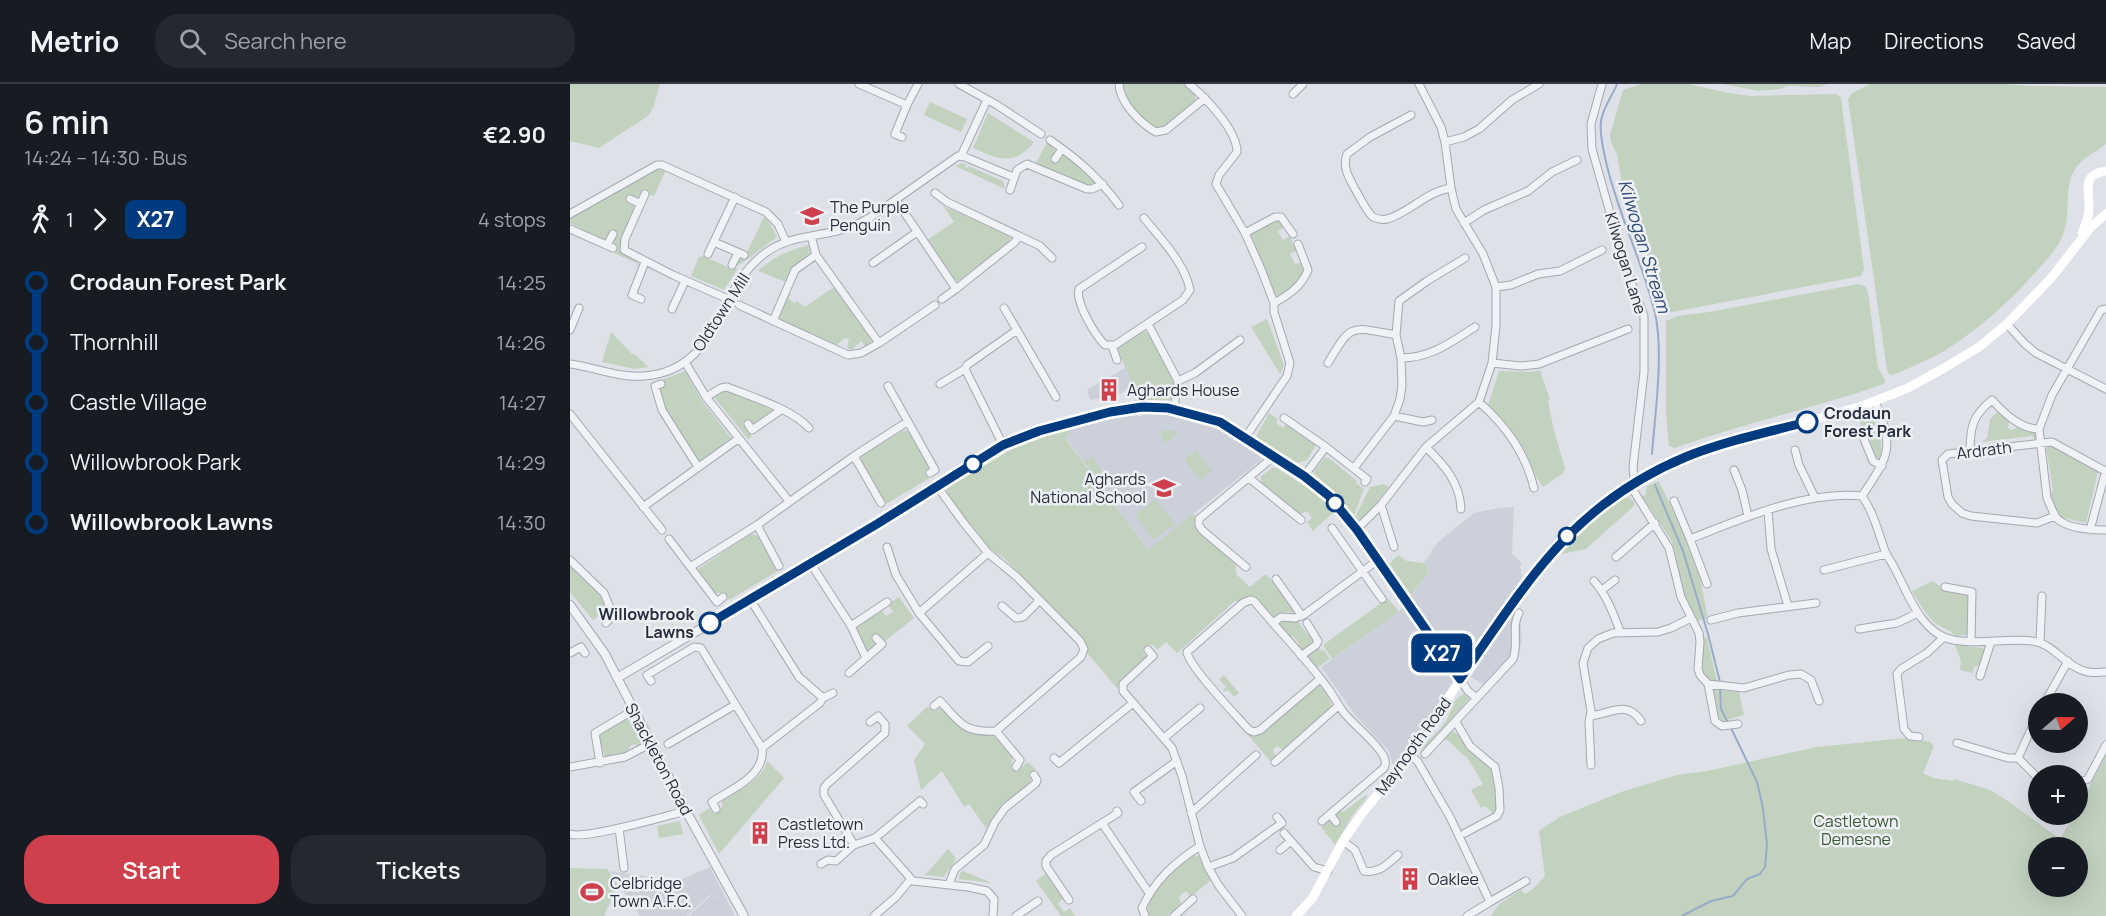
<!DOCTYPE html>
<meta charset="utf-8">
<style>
body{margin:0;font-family:Manrope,sans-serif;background:#242831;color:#f1f3f6;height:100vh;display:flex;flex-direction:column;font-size:22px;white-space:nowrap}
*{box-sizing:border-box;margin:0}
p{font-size:20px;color:#9ea1a6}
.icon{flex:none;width:33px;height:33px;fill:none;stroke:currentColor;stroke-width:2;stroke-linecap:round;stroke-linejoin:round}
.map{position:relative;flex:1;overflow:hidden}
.sheet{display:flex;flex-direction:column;background:#171b24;width:570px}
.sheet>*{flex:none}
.badge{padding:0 12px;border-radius:9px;font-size:21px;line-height:39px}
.needle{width:39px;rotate:70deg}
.fabs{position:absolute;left:1458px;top:609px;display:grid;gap:12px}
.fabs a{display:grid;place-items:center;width:60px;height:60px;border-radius:50%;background:#171b24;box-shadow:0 6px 24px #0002;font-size:30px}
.map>.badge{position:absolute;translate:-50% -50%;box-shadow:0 0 0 3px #fff}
.legs{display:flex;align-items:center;gap:9px;height:66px;padding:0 24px;font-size:20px}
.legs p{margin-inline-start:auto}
.overview{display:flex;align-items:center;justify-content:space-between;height:102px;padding:0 24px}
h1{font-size:33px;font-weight:600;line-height:45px}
.cta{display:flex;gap:12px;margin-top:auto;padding:12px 24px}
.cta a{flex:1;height:69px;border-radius:24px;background:#cf404c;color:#fff;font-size:24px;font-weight:600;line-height:69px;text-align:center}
.cta a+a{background:#242831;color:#f1f3f6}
ul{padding:0 24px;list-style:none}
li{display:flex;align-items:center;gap:21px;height:60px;font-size:22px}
li i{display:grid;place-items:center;width:9px;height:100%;margin:0 8px;background:currentColor}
li i::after{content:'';width:15px;height:15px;margin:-8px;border:4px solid;border-radius:50%;background:#171b24}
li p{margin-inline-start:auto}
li:first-child i{background:linear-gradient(#0000 50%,currentColor 0)}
li:last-child i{background:linear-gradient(currentColor 50%,#0000 0)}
header{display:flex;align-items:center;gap:36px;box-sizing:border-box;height:84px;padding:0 30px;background:#171b24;border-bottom:2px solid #363941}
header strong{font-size:28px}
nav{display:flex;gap:33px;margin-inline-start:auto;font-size:21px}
.search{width:420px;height:54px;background:#242831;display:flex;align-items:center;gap:15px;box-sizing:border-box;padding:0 21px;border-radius:24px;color:#9ea1a6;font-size:22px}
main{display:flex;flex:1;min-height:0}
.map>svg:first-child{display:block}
.built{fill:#ccd0da}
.green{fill:#c2d2bf;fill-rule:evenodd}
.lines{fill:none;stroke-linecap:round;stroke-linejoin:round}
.stream{stroke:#98acc9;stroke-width:2}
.minor-casing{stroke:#a3a8b2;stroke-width:9}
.tertiary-casing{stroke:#a3a8b2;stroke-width:10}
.minor{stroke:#f1f2f6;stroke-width:7}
.tertiary{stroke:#f1f2f6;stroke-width:8}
.secondary{stroke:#fff;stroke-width:9}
.line-1-casing{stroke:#fff;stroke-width:14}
.line-1{stroke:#003b80;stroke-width:9}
.stop-1-dot{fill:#fff;stroke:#003b80;stroke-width:3}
.labels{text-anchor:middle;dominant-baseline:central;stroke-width:5;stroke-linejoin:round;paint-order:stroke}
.poi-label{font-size:16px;fill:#272e3f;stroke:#edf0f5;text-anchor:start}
.street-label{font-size:16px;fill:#272e3f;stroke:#edf0f5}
.stop-label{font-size:16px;font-weight:bold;fill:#272e3f;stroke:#edf0f5;text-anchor:start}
.park-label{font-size:16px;fill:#395b34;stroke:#edf0f5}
.water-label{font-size:18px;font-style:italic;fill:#314a73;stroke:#edf0f5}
</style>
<header>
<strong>Metrio</strong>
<div class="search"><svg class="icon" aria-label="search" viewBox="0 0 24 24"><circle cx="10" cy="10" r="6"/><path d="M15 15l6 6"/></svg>Search here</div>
<nav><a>Map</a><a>Directions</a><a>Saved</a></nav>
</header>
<main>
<section class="sheet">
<div class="overview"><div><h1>6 min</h1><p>14:24 – 14:30 · Bus</p></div><b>€2.90</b></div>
<div class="legs"><svg class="icon" aria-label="walk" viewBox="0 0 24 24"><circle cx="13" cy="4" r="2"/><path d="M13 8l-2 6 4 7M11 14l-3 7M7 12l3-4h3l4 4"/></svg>1<svg class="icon" aria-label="forward" viewBox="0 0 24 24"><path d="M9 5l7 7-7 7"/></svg><b class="badge" style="background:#003b80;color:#fff">X27</b><p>4 stops</p></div>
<ul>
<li><i style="color:#003b80"></i><b>Crodaun Forest Park</b><p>14:25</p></li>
<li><i style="color:#003b80"></i><span>Thornhill</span><p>14:26</p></li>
<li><i style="color:#003b80"></i><span>Castle Village</span><p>14:27</p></li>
<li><i style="color:#003b80"></i><span>Willowbrook Park</span><p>14:29</p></li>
<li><i style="color:#003b80"></i><b>Willowbrook Lawns</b><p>14:30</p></li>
</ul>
<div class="cta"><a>Start</a><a>Tickets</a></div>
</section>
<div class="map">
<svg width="1536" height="832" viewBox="0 0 1536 832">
<rect width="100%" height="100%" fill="#dee1e8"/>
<path class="built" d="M555,284L563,303L544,312L520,316L517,306Z
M560,329L569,332L582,329L613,333L652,347L690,372L691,376L578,466L496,354L501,344L505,342L527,335Z
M944,423L942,470L952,479L950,482L952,493L946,505L952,554L950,565L916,602L901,593L877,616L826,687L823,682L819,667L786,632L751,583L829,528L859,488L854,479L868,458L904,429L928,424Z
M140,783L165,832H118L141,812L155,816L140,811L116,832H70L40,787L108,797Z"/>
<path class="green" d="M0,0H90L83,24L78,32L29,64L0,57Z
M553,0C570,0 597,0 612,0C621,2 627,9 625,17C618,24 600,41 591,44C580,46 557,19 554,9C554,7 553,2 553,0Z
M1071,0H1119L1158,9L1181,12L1266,10L1271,14L1294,185L1291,192L1097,229L1095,224V210L1074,165L1067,133L1052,100L1047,71L1041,58L1040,51L1053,6Z
M1153,0H1257L1249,3L1217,2L1210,5L1188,7Z
M1300,0H1436L1460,2L1536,3V60C1529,66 1520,70 1513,76C1489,96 1504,127 1492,153C1486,167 1474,178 1464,190C1437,220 1405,249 1369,270C1354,278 1338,284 1323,291L1319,290L1317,286L1278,15L1282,9Z
M360,18L397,35L391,48L354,31Z
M418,29L464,58C444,83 428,75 403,64Z
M477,59L485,66L482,75L486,78L490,73L495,71L523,95L526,100L519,103L466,79Z
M392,79L396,80L395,83L398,84L399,82L433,97L435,105L385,82Z
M88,85L96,86L84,112L72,108L68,114L60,111L57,117L64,121C66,131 53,152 50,164L54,169L67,177L69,184L66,179L44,169L47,163L43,157L46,150L40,147L35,158L0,139V133Z
M373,122L438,150L441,153L438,160L388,197L384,195L357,156L384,138Z
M194,133L201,141L207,153C197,160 171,182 163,183L169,175H174Z
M706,136H709L715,143L708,147L713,156L720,152L726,167L720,170L725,180L733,178L736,185C730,197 720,209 707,212L703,207L680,151Z
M239,161L240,171L224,182L216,198L188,187C203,173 219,166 239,161Z
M133,172L162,185L168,184L154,206L121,192L129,173Z
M1288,200L1295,202L1298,208L1308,284L1315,296L1314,300C1245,324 1174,339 1105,364L1099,362L1096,330V237L1107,232L1139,228Z
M264,203L302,256L296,263L291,257L282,266L277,264L279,255L274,254L266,262C252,256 215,245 208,232L218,209L221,211L218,214L224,219L227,217L235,223Z
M697,235L714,281L710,290L681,243Z
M574,247L582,251C590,269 609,295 602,316H569L547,264Z
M41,248L62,270L66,271L78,283L65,285L32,278Z
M970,286L980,316L978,317L984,347L995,384L993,389L973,403C963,390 961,379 954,365C944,348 932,334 918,321L929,287L962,288Z
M115,287L132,317L161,354L130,377L125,374L96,327L89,306L94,302L92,296Z
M154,306H159L202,325V329L188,339L182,340L179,337L175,341L182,353L178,355L144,313Z
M1428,327L1439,337L1438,344L1442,346L1449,342L1466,348V355L1464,356L1463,352L1411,358L1417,354L1420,335Z
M1297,328C1309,335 1313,361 1311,374L1309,375L1304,370L1299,353L1295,354L1287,330Z
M699,329L708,335L706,339L713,344L716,340H720L745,359L746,361L737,376L728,379L686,353Z
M501,344L496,355L578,466L624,429L629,449L666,479V490L680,503L696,490L706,501L725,529L716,528L702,533L681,513L674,514L668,518L665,517L607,569L596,558L587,566L582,560L573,568L576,572L575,576L552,597L550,606L546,603L517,569V562L511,552L435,475L419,464L391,431L377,407V404L444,364Z
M334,346L339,347L359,381L357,388L360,394L316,420L292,380L291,374L293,370Z
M593,346L606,347L608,350L596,359L590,350Z
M1478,362H1482L1528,388L1516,439L1489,433L1480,410L1483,407L1477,369L1475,368Z
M626,366L642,387L630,396L614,375Z
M522,372L537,394L530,399L514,377Z
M755,374H759L787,397L786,399L794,405L784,431L772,415L744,390L745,386Z
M702,384H707L742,407L765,427L743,447L737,438L742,434L737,427L730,430L691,399V392Z
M1089,397L1114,450L1130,494L1138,534L1127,537L1112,506L1105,468L1101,456L1072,412L1075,411L1077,402Z
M814,400L819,403L793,436L788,437L785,433L800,403Z
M1058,413L1064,418V422L1016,465L991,470C1006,454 1038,418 1058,413Z
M586,415L605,440L583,456L565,431Z
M182,449L190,454L208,487L159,516L155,509H145L128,485Z
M828,471L837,477L854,479L859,488L841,511L819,480Z
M0,481C17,498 33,509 40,532L35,535L30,531L23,536L0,508Z
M1363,497L1375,506L1398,509L1397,551L1385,552C1380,545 1371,544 1365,539C1355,530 1349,518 1342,507Z
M329,513L344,534L315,557L310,552L303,557L306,563L297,568L295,566L287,548V543L312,527L316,532L323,528L318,520Z
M818,514L829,528L762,575L753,561Z
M715,535L727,536L738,551L741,550L744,558L731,567L728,558L723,552L719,553L710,541L711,537Z
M1133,553L1137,554L1147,598C1123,591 1135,573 1133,553Z
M1385,561L1413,564L1415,566L1412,580L1404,583L1403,589L1390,586L1391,577Z
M748,563L751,567L754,566L760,575L745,585L736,573Z
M654,591L669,609L664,613L658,606L654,608L653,606L656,603L649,595Z
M749,601L757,609L762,623L714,666L707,662L703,665L706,673L701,678L677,650C696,653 708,634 722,622L726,620Z
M1145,606L1169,608L1174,631L1153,637C1144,630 1144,618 1143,607Z
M895,610L899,615L856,663L852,671L850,669C855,656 866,651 874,640C882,630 882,613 895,610Z
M357,623L365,627L372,623C390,642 397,651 424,651L443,672L441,681L446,687L458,678L466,686L459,692L461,696L459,701L433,721L416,744L399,720L394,723L372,687L351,706L344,676L355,660L337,642Z
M56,631L74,661L67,664L66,660L60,662L57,670L41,674L35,672L28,653L29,648L39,645Z
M882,647C891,650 892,656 898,663C905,671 913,675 920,682C927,689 928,720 926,729L923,730L915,722L911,724L901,706L913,700L898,675L875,654Z
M1335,654L1360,658L1364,662L1353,689L1364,694L1383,697L1384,695L1420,706L1435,715L1490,755L1504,731L1508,730V724L1536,671V832H921L929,820L951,806L955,810L963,805L975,792L969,748L970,746L990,733L1051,708L1107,691L1137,687L1247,663ZM1468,764H1508V802H1468Z
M197,677L214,694L149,770L129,731L139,724L144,730L152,723V716C169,705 192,697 197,677Z
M796,711L798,712L782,732L765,761L751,743L758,737L767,734L766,729L770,726L773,728Z
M110,737L113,750L89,754L87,742Z
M378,765L386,775L374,793L355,791Z
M623,770L630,773L641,796L621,813L616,807L609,813L611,820L598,832H578C573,813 607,778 623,770Z
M0,784L37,785L48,801L34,832H0Z
M393,787L422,799L389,795L390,789Z
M476,789L494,814L488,819L494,828L500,824L505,832H491L466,797Z"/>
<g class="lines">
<path class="stream" d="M1047,0C1042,13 1033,23 1031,37C1029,51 1034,68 1037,82C1049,132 1073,179 1085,229C1094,269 1085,329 1082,370
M1085,401L1113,467L1138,550L1150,598
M1150,604L1151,625L1158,639
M1112,832L1141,817L1163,812L1177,795L1190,790L1195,783L1197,761L1193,724L1187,698L1161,644"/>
<g class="minor-casing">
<path id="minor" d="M289,0L337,21L348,0
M389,0L427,21L471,50
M549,0C550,19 570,39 586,48L596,46L635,14
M619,0C636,14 667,46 667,68L649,91L646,100L675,149L691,185L704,219V228L720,279L717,292L675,354
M1032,0L1021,40L1022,65L1055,182L1074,232V288L1063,383L1064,393L1066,397
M723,10L733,0
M841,31L800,53L777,70C772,83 779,94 785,105C790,113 796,127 803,133C807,135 812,136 817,135C838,130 855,108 881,104
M332,53L325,50L337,21
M480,56C510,77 527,92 549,121
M875,58L894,53L909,45L942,16L969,0
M391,72L417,16
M485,75L492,65
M440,106L447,86L457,80L517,105H522L533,100
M365,109L377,118L449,152L445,158L386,205
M75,110L55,155L54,166L103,191L158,215
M60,115L71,120
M326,116L386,205L372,215
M0,130L87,81H92L196,128L208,140L216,158
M894,139L914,126L958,107L982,88L1007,76
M0,145L43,164
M675,149L705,133H711L723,150
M241,152L246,171L309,259L365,221
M449,152L470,162L482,174
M144,158L174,171
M37,161L43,150
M572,163L509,205C505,218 525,251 535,261H545L613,216L620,206C615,179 590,154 574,134
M138,170L165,113
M303,179L347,148
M162,181L168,169
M926,203L941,201L968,190L990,187L1032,166
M71,215L62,211L75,178
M704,219C719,211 732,202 738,186L728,160
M169,221L278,271L291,269L309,259
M102,225L115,197
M203,237L225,186L246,171
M578,240L608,297
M1437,240L1455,260L1466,269L1536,305
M0,246L9,224
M447,246L486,313
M542,262L547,276
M831,274C861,274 881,258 905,243
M115,278L136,313L219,417
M758,279C782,238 781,243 826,251
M922,279L951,282L969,280L1058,245
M0,280C24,283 48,294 73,292C150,287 144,208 194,170C216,153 241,153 267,147C279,144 290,139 301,133L388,72L395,73L443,93
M91,300L85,302L92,326L128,383
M370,300L395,285
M318,302L365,386L360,389
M136,313L151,304L157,303C182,313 222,325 239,344
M909,318C936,342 955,368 964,404
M604,324L608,297L625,289L670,256
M0,330L92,446
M824,332L853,338L862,336
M714,334L756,363L797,395L795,398
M178,340L182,346L211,326
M1294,355L1303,377L1312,382
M433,361L395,285L397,281L447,246L434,224
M856,363C874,381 890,398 891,425
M1225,366L1229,381L1245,414
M1400,367C1400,343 1403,331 1422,316C1434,329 1450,345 1469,345
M284,372L311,419
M784,384L824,332L830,315L832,301L831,274L826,251L829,217L857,197L895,174
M1164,386L1172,406L1178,432
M1535,387L1482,358L1378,370L1372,376L1378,413L1382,420L1392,429L1401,432L1467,439L1485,432C1494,445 1521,446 1536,446
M734,392L756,363
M679,394L731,436
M1060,401L1099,464L1111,513L1129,549L1130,558L1128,585L1130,591L1138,600L1145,637L1152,642L1168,640
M1292,412C1319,371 1325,365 1305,317
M1104,417L1120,455
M811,421L824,463
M73,423L168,355
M1198,426L1201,465L1218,522
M1485,432L1477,414L1469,345L1482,311L1531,226L1536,225
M187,441L209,482
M762,444L812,515
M787,445L811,421L856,363L909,318L922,279L926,242V203L913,170L886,125L881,104L875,58L871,43L849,0
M1520,446L1536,386
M99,455L147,518L153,513
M317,463L326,491L349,529L418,469
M1046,473L1085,439
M0,476L34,509L43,531L36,539
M241,480L281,542L296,574L312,560L306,554
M120,483L187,441L284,372L337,338
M676,483L632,446L629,441V435L703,373
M1254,486L1316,470
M706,495L732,532
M1024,497C1037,512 1043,529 1050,547
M1137,500L1120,455C1171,435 1237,406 1292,412C1304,429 1308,448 1315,467C1318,474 1323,480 1326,487C1339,512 1352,550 1383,556C1409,561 1436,554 1462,557C1484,559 1496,584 1518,588C1523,589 1530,588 1536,588
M1375,503L1402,508L1401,557
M1032,506L1045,496
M180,515L229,593L253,614
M432,522L446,534L453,533L470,516
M349,529L389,577L398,578L418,562
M1141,536L1168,529L1246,519
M703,539L711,533L725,534L735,530L808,476
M281,542L317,518
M1289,545L1327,539L1348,529
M1470,558L1472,512
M0,569L11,563L15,569
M731,572L746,561L748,557L737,539
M279,589L296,574
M1410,592L1421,558
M750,595L690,646L684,648L679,646C666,631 619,583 617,568L673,519L680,516L684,517C708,546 735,573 757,603C764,612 768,622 775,630C787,644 804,656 813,671C816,676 816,680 814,684L752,737
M890,595L898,607L907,614
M81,597L77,591L124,563L131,564L192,664C196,692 161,705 142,718L146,725
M1138,600L1174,604L1219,591L1231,590L1241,596L1249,617
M1474,620L1498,577
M364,622L370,617C391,639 393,649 426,647L511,573L514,565L510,557L447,493L418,469L393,438L367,402
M1021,632C1042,629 1057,616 1071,637
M886,638L900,662L925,683L929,704L930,726L927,732L895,749
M426,647L450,676L446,683
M1349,653L1340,652L1334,645L1327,590L1331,585L1357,569L1374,553
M594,654L630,624
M1387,659L1438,674H1448L1468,694
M98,660L165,621
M192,664L250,619L253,614L263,609
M840,670L848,678L880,733L920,818L897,832
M855,670L943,575C949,560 941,542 949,529
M484,674L489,679L563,619
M1448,674L1468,630
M705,678L768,622
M30,679L25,649L57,630
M1021,681L1019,638L1021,627L1013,579L1018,564L1028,555L1043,549L1088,548L1101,544L1121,534
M0,683L55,673L76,662
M1513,697L1518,695L1536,661
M571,717L564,708L607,677
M621,729L686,671
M760,730L766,738
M532,739L548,729L547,727
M49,744L54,784
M714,749L744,783L758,787
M0,750C15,756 96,732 116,727
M305,754L343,797L398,803L417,807L424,815L423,832
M773,757L785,766L794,787C809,790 817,780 828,771
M284,761L254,711V704L257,700L315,649V640L308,632L300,638
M630,762L638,783L663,774L712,739L707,733
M710,766L721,757
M251,780L258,776L266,777L284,761L305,754L350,717L353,720
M638,783L649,802L672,832
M379,800L385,785L414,761L425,738L435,724L466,699L467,696L464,691
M499,816L476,782V777L481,771L532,739L579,809
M920,818L956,797
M304,832L326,813L340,796
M446,832L468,817
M575,832L572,824C585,796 604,779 630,762L612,692L602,664L553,607V600L583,572L578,566
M604,832L623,815"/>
</g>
<g class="tertiary-casing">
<path id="tertiary" d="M0,521L35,570L116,727L174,832
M47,594L241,480L433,361L456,351L503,337L540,328L572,323L604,324L650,338L734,392L771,425L890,595"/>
</g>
<use href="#minor" class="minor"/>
<use href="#tertiary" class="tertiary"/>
<path class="secondary" d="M1512,149C1515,141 1519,134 1519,125C1520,109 1510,90 1536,87
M726,832L742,815L773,757L791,731L840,670L950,508L985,465L1019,431L1060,401L1119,372L1292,322L1338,304L1374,284L1409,263L1437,240L1482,193L1521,143L1536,130"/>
</g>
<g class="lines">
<g class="line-1-casing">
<path id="line-1" d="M140,539L307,440L433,361L469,347L540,328L572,323L598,324L650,338L734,392L759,412L787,446L890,595C957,498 1003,419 1118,372C1156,357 1198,348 1237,338"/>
</g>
<use href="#line-1" class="line-1"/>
</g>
<defs>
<g id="school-bare" transform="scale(1.8)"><path d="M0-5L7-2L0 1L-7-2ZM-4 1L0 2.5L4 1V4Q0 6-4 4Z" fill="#cf404c" stroke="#edf0f5" stroke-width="2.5" paint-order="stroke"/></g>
<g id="building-bare" transform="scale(1.8)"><path d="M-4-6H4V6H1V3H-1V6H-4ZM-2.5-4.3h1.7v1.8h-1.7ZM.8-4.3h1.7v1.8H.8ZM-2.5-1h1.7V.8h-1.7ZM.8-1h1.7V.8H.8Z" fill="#cf404c" stroke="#edf0f5" stroke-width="2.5" paint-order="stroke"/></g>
<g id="stadium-bare" transform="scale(1.8)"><path d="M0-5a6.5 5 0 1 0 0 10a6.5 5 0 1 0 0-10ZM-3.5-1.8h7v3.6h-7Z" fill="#cf404c" stroke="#edf0f5" stroke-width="2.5" paint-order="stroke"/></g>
</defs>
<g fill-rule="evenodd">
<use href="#school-bare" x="242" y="132"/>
<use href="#building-bare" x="539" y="306"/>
<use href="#school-bare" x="594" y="404"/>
<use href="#building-bare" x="190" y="749"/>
<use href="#building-bare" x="840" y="795"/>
<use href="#stadium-bare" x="22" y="808"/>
</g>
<g class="stop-1-dot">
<circle cx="1237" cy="338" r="10"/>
<circle cx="403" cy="380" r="8"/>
<circle cx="765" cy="419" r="8"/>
<circle cx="997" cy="452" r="8"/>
<circle cx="140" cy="539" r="10"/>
</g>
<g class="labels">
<g class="poi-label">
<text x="260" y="123">The Purple<tspan x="260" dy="18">Penguin</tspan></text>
<text x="557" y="306">Aghards House</text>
<text x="576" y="395" text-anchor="end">Aghards<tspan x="576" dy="18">National School</tspan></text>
<text x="208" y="740">Castletown<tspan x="208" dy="18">Press Ltd.</tspan></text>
<text x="858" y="795">Oaklee</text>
<text x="40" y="799">Celbridge<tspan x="40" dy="18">Town A.F.C.</tspan></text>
</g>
<g class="street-label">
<text transform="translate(1056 179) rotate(73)">Kilwogan Lane</text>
<text transform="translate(151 228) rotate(-57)">Oldtown Mill</text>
<text transform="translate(1414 366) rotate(-7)">Ardrath</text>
<text transform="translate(843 662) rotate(-54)">Maynooth Road</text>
<text transform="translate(89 675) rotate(62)">Shackleton Road</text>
</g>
<g class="stop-label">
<text x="1254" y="329">Crodaun<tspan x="1254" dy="18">Forest Park</tspan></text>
<text x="124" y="530" text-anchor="end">Willowbrook<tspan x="124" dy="18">Lawns</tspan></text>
</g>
<g class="park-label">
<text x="1286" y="737">Castletown<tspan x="1286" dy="18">Demesne</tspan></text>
</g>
<g class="water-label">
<text transform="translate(1075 162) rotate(73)">Kilwogan Stream</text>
</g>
</g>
</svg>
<div class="fabs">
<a><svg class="needle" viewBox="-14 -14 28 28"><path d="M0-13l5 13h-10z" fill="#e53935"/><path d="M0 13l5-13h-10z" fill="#9ea1a6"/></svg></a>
<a>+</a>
<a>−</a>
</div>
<b class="badge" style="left:872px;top:569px;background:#003b80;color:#fff">X27</b>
</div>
</main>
